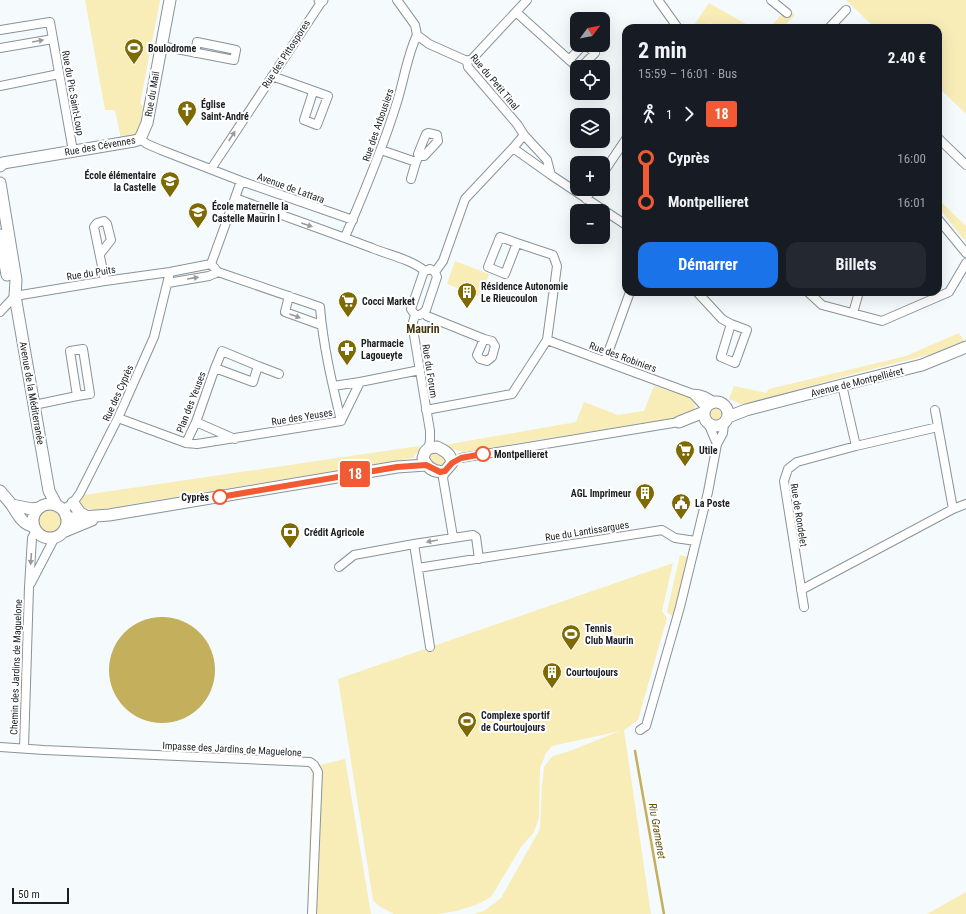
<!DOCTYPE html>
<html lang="fr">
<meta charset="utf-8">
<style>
body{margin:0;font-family:"Roboto Condensed",sans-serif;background:#242831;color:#f1f3f6;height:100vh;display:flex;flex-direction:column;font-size:15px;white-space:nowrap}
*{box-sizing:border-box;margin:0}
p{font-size:13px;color:#9ea1a6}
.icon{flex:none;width:22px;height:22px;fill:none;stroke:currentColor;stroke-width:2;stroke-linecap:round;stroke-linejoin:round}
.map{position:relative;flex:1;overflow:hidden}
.side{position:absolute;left:622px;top:24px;width:320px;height:272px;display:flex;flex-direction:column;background:#171b24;border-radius:12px;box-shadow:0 4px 16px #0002}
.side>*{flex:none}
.badge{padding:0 8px;border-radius:3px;font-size:14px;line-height:26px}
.needle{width:26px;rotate:58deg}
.buttons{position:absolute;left:570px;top:12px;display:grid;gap:8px}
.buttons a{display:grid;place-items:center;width:40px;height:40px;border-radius:8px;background:#171b24;box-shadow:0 4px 16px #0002;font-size:20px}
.scale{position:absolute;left:12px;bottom:10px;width:57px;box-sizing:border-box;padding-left:4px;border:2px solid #1b1f22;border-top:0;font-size:11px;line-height:14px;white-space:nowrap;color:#1b1f22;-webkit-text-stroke:3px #fff;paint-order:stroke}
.map>.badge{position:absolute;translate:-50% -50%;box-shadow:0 0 0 2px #fff}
.legs{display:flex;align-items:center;gap:6px;height:44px;padding:0 16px;font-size:13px}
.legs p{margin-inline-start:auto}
.headline{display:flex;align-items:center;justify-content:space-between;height:68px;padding:0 16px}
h1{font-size:22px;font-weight:700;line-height:30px}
.action{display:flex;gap:8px;margin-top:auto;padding:8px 16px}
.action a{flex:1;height:46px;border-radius:12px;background:#1a73e8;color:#fff;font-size:16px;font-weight:700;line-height:46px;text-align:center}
.action a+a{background:#242831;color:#f1f3f6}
ul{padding:0 16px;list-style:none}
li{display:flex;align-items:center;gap:14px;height:44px;font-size:15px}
li i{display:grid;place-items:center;width:6px;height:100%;margin:0 5px;background:currentColor}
li i::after{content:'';width:10px;height:10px;margin:-5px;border:3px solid;border-radius:50%;background:#171b24}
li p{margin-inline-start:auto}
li:first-child i{background:linear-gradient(#0000 50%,currentColor 0)}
li:last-child i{background:linear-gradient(currentColor 50%,#0000 0)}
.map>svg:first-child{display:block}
.green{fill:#f8ecb7}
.water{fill:#c3af5c}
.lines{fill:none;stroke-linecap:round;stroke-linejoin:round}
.stream{stroke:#c3af5c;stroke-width:2.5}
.street-casing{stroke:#88939b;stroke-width:10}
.secondary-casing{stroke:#88939b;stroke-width:13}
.street{stroke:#fff;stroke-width:8}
.secondary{stroke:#fff;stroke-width:11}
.oneway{fill:#989a9c}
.line-1-casing{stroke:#fff;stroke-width:9}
.line-1{stroke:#f15a32;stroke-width:6}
.stop-1-dot{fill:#fff;stroke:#f15a32;stroke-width:2}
.labels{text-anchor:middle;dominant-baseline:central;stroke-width:4;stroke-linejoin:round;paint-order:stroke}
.poi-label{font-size:10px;font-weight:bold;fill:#1b1f22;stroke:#fff;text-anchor:start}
.street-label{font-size:10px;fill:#1b1f22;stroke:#fff}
.stop-label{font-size:10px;font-weight:bold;fill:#1b1f22;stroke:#fff;text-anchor:start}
.water-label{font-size:11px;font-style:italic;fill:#5e510f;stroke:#fff}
.quarter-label{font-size:12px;font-weight:bold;fill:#433a10;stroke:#fff}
</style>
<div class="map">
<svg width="966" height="914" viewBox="0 0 966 914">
<rect width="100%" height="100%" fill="#f5fafd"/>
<path class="green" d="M85,0H160L140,104L144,106L138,135L121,139L115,110H105Z
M846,0H966V114L938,87V28H875Z
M709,3L753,28H719L710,23L707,28H692Z
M790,10L795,15L782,28H769L780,16Z
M938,199L966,226V241L960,235L938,206Z
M455,261L489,274L481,297L447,284Z
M959,333L964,341L932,354L853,374L743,405L729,399L734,386L766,393L769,389L906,356Z
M654,386L693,398L696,405L693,411L680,417L463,452L452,449L445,445L576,422L584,402L618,415L644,411Z
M708 414a8 8 0 1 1 16 0a8 8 0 1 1-16 0Z
M419,446L420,449L413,458L96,510L83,508L78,502L84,495Z
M433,453L444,457L446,462L445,464L442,466C436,465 430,463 429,456Z
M37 521a12 12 0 1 1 24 0a12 12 0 1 1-24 0Z
M680,555L689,557L675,614L672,616L667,612Z
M673,563L662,611L667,618L638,720L624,730L651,914H474L484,911L501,898L540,829L542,786L544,767L550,759L553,756L570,751L620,731L552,746L546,753L540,768L539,817L534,832L521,847L491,897L476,905L456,911L438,914H394L379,906L373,900L338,679Z
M345,759L371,914H307L312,767Z
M966,892V914H927Z"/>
<path class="water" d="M109 670a53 53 0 1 1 106 0a53 53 0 1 1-106 0Z"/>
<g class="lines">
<path class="stream" d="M635,751L664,914"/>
<g class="street-casing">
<path id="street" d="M397,0L415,25L417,35L429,44L467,61L468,67L517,124L524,135
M658,0L678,28
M771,0L787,13
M516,12L577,67
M603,24L605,22
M829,28L846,10
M0,30L50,22L53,39L0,48
M53,39L73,151
M161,46L234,60L236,50L197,42L195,53
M569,60L583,45
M467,61L472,59L527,0
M581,67L595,53L586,45
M272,76L328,96L317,125L304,120L313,92
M0,86L59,74
M603,91L605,92
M524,135L547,160L551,175L513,148Z
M938,138L966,165
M140,139L147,144L161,150L241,181
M381,150L416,162
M211,169L322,1
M603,173L626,139
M551,175L626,225
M411,179L416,162L419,156L418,154L426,134L428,133L437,135L438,141L424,156H419
M586,199L592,189
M938,219L966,253
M353,220L241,181L235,198C281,215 327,231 372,248C389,255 410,259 425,271
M345,237C364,193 383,148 397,102C404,80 407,56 417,35
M500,237L517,243L505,274L488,267Z
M100,254L111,240L107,224L104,221L97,223L94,227L105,281
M211,264L218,272L320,307C323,345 332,383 341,421
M211,264L235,198
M430,269L435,272L437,277L426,310C423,314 420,316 415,315L411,309L423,274L425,271Z
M435,272L443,261L465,199L513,148
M168,283L209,276L218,272
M697,292L722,319L731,324L747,330L735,363L721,357L731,324
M808,292L822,305L882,321L949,292L966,263
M289,296L285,312L321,325
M0,312L15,296L105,281L170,272L211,264
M424,313L427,316L484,339L492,341L495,346L492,357L487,361L480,359L477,355L484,339
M853,313L859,292
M415,315L413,322V329L430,431V439L429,448
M547,340L693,394C701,393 708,398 715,402
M83,349L90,394L77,396L70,351Z
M222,351L258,366L253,382L215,368Z
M605,361L630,292
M258,366L279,374
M842,385L856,446
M333,386L360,382
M693,394L706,408
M34,405L77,396
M426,410L512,394L547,340L557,266L553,255L517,243
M935,410L953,509
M118,418L186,443L197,444L341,421L360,382L420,370
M196,422L235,439
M708,423L717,444
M186,443L196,422L215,368
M461,458L679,422
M445,471L443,478L453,537
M62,510L73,503L80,493L118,418L154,337L170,272
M339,567L354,555L414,544
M418,568L662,530L675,538L696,541
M31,583L55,537
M801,590L953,509L966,504
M804,607L784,481L788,469L797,462L856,446L938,427
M430,647L414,544L473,535L476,537L479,559
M640,730L646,726L680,607L708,492L717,444L723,433L724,423
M0,747L44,750L310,762L314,765L318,772L312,914
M24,748L29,587L32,538L36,531"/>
</g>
<g class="secondary-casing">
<path id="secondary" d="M320,0H322
M0,166L3,163L134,141L140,139L147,123L170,0
M0,183L16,280L15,296L49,491L57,506
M0,235L7,275
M704 414a12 12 0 1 1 24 0a12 12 0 1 1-24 0Z
M728,417L746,410L842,385L922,365L966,347
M679,422L704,412
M437,447C445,451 451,454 452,463L445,471C434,473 427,468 423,458L425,452L429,448Z
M0,491C4,496 8,500 11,504C17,512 22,525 33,526
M73,503L80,513L88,517
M33 521a17 17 0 1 1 34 0a17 17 0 1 1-34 0Z
M12,505L32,509L39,508
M66,516L70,518L109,515L397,467L426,465
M63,532L92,520"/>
</g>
<use href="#street" class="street"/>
<use href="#secondary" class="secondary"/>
</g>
<defs><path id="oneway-solid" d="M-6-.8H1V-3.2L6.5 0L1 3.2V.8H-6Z"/></defs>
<g class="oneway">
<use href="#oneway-solid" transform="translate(38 41) rotate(-10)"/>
<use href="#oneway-solid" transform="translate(232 136) rotate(-57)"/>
<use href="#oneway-solid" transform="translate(307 225) rotate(19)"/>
<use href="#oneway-solid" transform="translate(193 278) rotate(-9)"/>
<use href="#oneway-solid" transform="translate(295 316) rotate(20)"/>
<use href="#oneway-solid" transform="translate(432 541) rotate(170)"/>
<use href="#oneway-solid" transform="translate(31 559) rotate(94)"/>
</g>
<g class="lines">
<g class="line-1-casing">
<path id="line-1" d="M220,497L397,467L426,465L440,472L445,471L452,463L461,458L483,454"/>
</g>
<use href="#line-1" class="line-1"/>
</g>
<defs>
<g id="stadium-pin" transform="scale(1)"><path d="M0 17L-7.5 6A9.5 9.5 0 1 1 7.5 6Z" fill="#7e6a02" stroke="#fff"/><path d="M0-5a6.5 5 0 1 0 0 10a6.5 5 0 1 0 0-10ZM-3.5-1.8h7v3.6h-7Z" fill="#fff"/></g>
<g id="church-pin" transform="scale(1)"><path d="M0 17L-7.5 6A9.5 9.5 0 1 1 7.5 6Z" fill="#7e6a02" stroke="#fff"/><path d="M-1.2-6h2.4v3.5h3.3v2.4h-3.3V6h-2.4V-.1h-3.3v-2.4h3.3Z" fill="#fff"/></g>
<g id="school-pin" transform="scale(1)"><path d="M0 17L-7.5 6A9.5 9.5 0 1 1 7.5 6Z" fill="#7e6a02" stroke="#fff"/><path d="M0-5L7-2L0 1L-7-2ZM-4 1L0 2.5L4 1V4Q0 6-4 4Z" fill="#fff"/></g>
<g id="building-pin" transform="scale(1)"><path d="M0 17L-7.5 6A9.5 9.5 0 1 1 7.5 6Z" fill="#7e6a02" stroke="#fff"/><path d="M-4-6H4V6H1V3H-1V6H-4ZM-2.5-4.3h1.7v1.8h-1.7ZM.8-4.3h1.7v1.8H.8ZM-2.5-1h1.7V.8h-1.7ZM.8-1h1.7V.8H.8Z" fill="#fff"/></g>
<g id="supermarket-pin" transform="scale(1)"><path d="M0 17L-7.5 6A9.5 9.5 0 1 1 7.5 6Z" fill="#7e6a02" stroke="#fff"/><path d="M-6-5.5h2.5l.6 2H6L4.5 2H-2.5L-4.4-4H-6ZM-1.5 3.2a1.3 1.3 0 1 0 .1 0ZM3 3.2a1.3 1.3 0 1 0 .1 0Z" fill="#fff"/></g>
<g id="pharmacy-pin" transform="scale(1)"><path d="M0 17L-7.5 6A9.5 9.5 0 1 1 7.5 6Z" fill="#7e6a02" stroke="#fff"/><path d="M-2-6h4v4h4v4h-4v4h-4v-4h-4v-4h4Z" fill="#fff"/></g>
<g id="civic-pin" transform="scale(1)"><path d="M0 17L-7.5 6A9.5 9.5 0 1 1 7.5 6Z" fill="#7e6a02" stroke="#fff"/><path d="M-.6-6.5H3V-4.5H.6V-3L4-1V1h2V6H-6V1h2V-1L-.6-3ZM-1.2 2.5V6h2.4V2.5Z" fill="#fff"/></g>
<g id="bank-pin" transform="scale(1)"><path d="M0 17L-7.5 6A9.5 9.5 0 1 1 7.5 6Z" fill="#7e6a02" stroke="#fff"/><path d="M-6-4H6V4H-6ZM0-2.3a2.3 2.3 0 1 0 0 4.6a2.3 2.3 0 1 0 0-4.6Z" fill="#fff"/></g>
</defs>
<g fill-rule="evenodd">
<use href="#stadium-pin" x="134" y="48"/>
<use href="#church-pin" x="187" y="110"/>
<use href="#school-pin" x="170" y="181"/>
<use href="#school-pin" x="198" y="212"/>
<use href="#building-pin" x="467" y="292"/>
<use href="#supermarket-pin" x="348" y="301"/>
<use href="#pharmacy-pin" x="347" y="349"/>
<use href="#supermarket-pin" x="685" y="450"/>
<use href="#building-pin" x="645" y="493"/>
<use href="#civic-pin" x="681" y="503"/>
<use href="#bank-pin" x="290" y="532"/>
<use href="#stadium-pin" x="571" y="634"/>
<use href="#building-pin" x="552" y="672"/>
<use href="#stadium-pin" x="467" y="721"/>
</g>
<g class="stop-1-dot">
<circle cx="483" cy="454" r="7"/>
<circle cx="220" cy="497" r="7"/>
</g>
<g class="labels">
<g class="poi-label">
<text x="148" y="48">Boulodrome</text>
<text x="201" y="104">Église<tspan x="201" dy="12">Saint-André</tspan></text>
<text x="156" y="175" text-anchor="end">École élémentaire<tspan x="156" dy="12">la Castelle</tspan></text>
<text x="212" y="206">École maternelle la<tspan x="212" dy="12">Castelle Maurin I</tspan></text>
<text x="481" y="286">Résidence Autonomie<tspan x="481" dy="12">Le Rieucoulon</tspan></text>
<text x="362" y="301">Cocci Market</text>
<text x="361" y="343">Pharmacie<tspan x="361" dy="12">Lagoueyte</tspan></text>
<text x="699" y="450">Utile</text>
<text x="631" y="493" text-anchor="end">AGL Imprimeur</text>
<text x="695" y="503">La Poste</text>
<text x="304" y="532">Crédit Agricole</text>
<text x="585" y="628">Tennis<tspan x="585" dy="12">Club Maurin</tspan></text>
<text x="566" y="672">Courtoujours</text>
<text x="481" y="715">Complexe sportif<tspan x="481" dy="12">de Courtoujours</tspan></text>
</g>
<g class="street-label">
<text transform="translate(286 54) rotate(-57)">Rue des Pittospores</text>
<text transform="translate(495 82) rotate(50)">Rue du Petit Tinal</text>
<text transform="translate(73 93) rotate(80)">Rue du Pic Saint-Loup</text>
<text transform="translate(152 94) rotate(-80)">Rue du Mail</text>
<text transform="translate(378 125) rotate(-71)">Rue des Arbousiers</text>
<text transform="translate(100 146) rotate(-10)">Rue des Cévennes</text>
<text transform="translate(291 188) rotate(20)">Avenue de Lattara</text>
<text transform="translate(91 273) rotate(-9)">Rue du Puits</text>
<text transform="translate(623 357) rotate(20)">Rue des Robiniers</text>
<text transform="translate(430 371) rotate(81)">Rue du Forum</text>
<text transform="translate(857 382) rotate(-14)">Avenue de Montpelliéret</text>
<text transform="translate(32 393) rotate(80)">Avenue de la Méditerranée</text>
<text transform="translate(118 393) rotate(-66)">Rue des Cyprès</text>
<text transform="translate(191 402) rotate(-69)">Plan des Yeuses</text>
<text transform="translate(302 417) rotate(-9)">Rue des Yeuses</text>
<text transform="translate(799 515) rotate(81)">Rue de Rondelet</text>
<text transform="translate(587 531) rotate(-9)">Rue du Lantissargues</text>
<text transform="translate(16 667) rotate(-88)">Chemin des Jardins de Maguelone</text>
<text transform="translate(232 749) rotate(3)">Impasse des Jardins de Maguelone</text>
</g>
<g class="stop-label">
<text x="494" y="454">Montpellieret</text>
<text x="209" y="497" text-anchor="end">Cyprès</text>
</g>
<g class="water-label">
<text transform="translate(657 831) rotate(80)">Riu Gramenet</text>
</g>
<g class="quarter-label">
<text x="423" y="329">Maurin</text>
</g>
</g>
</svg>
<div class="buttons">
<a><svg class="needle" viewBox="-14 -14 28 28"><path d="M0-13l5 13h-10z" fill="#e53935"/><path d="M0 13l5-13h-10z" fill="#9ea1a6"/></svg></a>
<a><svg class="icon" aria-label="locate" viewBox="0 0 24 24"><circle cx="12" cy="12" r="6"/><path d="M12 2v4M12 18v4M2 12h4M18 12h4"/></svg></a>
<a><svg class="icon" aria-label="layers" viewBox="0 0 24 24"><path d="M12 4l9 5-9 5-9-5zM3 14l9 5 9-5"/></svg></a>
<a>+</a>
<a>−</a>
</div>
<div class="scale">50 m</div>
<b class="badge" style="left:355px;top:474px;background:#f15a32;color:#fff">18</b>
<section class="side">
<div class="headline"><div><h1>2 min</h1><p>15:59 – 16:01 · Bus</p></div><b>2.40 €</b></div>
<div class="legs"><svg class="icon" aria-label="walk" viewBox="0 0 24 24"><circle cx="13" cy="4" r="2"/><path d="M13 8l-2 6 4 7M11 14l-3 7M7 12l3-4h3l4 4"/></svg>1<svg class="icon" aria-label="forward" viewBox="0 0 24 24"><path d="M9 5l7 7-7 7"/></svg><b class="badge" style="background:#f15a32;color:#fff">18</b></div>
<ul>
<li><i style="color:#f15a32"></i><b>Cyprès</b><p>16:00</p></li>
<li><i style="color:#f15a32"></i><b>Montpellieret</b><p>16:01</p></li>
</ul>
<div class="action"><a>Démarrer</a><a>Billets</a></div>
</section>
</div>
